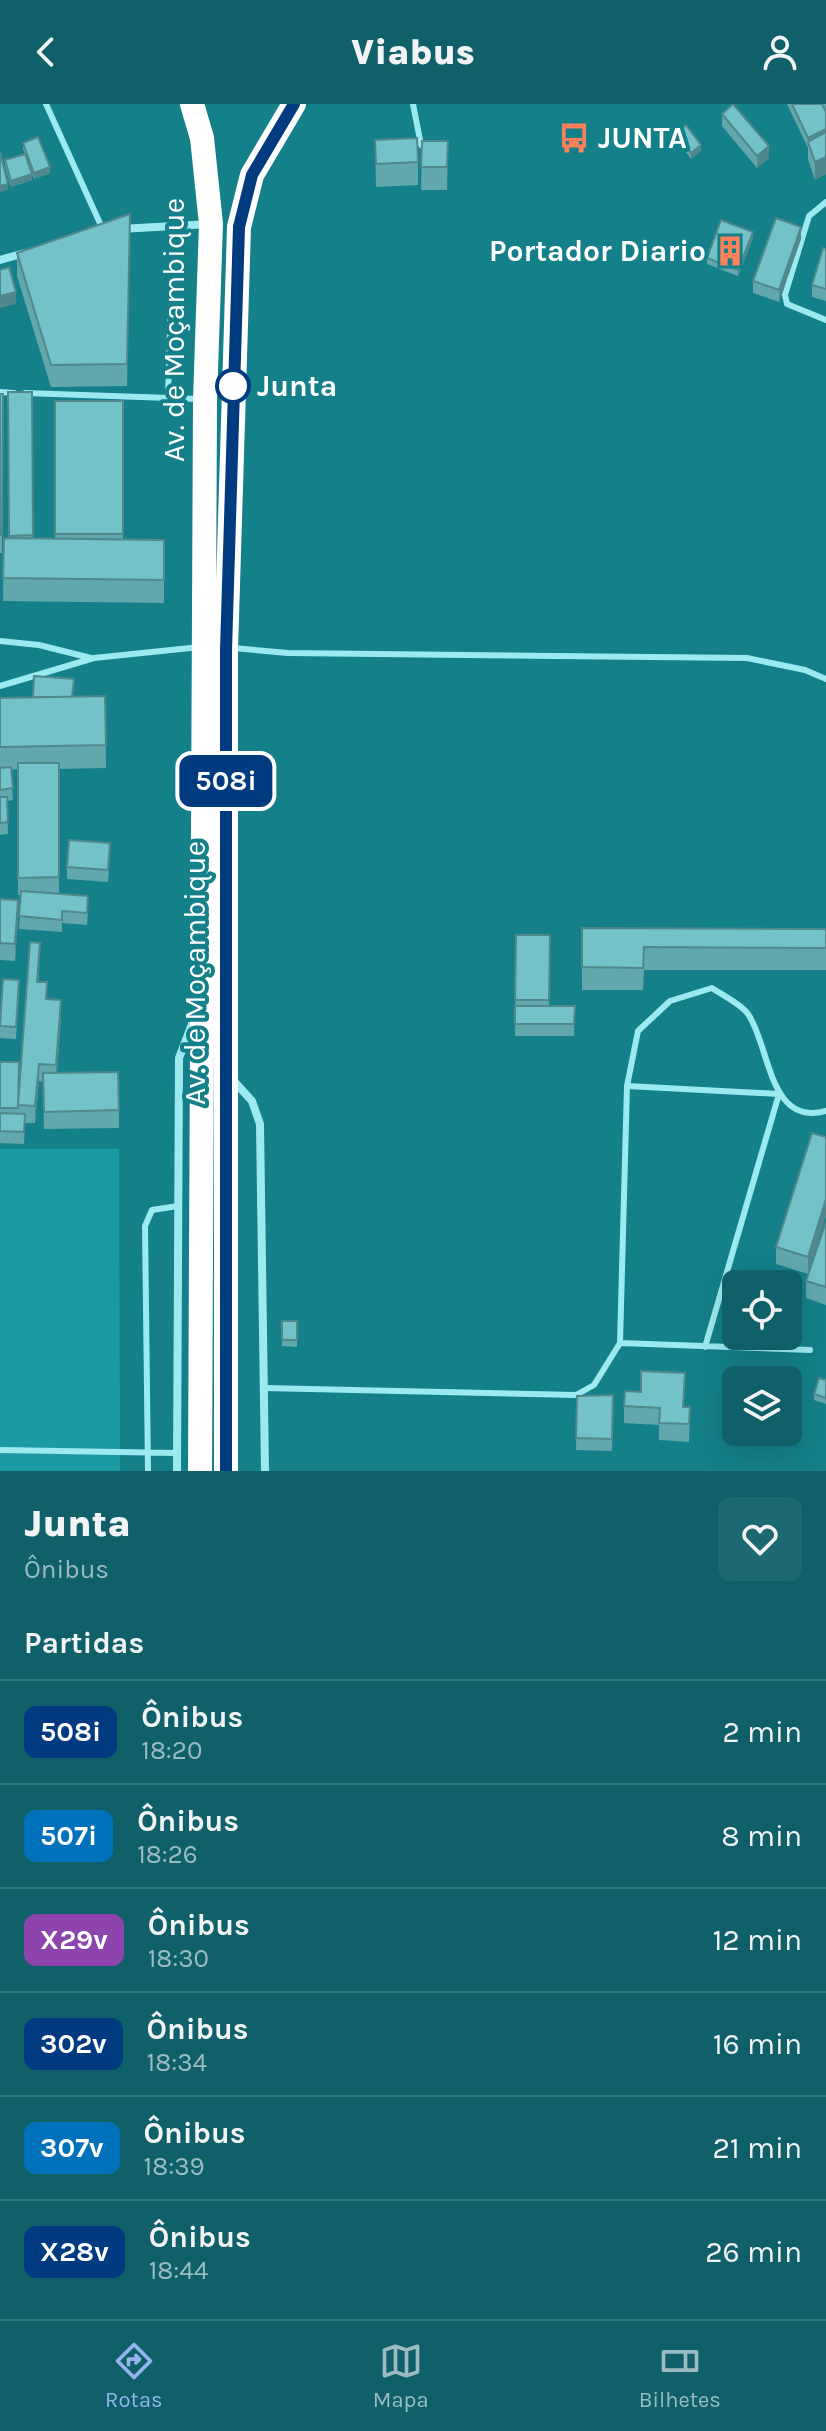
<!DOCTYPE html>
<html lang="pt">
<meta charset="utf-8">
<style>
body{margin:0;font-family:Karla,sans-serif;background:#1d6971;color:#f1f3f6;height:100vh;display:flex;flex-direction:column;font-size:30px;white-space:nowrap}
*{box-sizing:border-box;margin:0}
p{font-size:26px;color:#9bbbc0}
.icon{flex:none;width:44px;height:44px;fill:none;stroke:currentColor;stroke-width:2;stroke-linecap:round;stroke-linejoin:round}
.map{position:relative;height:1367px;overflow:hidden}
.drawer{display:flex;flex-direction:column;background:#0f6068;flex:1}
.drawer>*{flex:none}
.badge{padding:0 16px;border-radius:12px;font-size:28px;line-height:52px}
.buttons{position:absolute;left:722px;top:1166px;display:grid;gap:16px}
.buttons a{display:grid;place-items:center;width:80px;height:80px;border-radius:12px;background:#0f6068;box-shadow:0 8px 32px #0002;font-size:40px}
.map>.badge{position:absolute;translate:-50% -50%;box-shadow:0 0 0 4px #fff}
h2{padding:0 24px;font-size:30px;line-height:72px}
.round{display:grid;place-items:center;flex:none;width:84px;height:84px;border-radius:12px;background:#1d6971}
.headline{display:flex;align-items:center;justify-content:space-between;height:136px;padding:0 24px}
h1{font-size:38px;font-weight:800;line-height:60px}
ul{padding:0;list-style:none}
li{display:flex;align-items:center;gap:24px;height:104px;padding:0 24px;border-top:2px solid #2f757c}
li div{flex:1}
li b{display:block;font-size:30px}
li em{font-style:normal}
li .badge{min-width:88px;font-weight:700;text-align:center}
header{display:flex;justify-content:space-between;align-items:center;height:104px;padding:0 24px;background:#0f6068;font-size:36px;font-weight:800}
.dock{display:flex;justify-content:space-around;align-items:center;height:112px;border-top:2px solid #2f757c;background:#0f6068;font-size:22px;color:#9bbbc0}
.dock a{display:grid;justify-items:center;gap:4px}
.dock .on{color:#95b2f1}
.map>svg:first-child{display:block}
.green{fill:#1c9aa4}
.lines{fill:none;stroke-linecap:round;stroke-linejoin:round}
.lane{stroke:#9beaf0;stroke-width:6}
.street{stroke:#9beaf0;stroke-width:8}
.highway{stroke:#fff;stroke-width:24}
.wall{fill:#62a7ac}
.shaded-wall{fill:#50888c}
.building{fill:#72c2c8;stroke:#50888c;stroke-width:2}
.line-casing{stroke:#fff;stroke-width:18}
.line{stroke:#003b80;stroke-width:12}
.stop-dot{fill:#fff;stroke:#003b80;stroke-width:4}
.labels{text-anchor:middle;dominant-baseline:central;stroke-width:8;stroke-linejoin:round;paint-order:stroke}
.poi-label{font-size:30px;font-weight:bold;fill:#fff;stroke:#14808a;text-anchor:start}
.street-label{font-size:30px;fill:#fff;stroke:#14808a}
.stop-label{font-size:30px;font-weight:bold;fill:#fff;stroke:#14808a;text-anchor:start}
</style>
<header><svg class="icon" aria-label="back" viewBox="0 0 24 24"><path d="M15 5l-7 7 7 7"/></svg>Viabus<svg class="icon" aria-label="person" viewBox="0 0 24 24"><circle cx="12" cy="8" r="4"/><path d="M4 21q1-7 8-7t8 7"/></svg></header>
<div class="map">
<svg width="826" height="1367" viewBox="0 0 826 1367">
<rect width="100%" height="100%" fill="#14808a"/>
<path class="green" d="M0,1045H119L120,1367H0Z"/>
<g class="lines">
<path class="lane" d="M46,0L103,126
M413,0L421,41
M826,98L809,112L785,191L787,200L826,216
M0,288L14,289
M25,289L198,295
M168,294L173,120
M0,537L39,541L91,554
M233,544L288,549L747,554L805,566L826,575
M0,582L94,554L200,543
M627,982L779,990
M620,1239L810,1246
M705,1243L779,990
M264,1284L576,1291L594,1281L620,1239L627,982L638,927L670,897L712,884C722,891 741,900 748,910C770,941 768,1023 826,1007
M0,1346L177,1349
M148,1367L145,1122L152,1106L178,1102"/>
<path class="street" d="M120,125L210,120
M0,156L25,149
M231,974L252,997L260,1020L265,1367
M177,1367L179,954L194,915"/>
<path class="highway" d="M192,0L202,34L211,120L205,296L200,1367
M226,1367V546L239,123L252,71L294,0"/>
</g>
<path class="wall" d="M787,0H826V70L815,76L808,55V44Z
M722,10L769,54L757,64L722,22Z
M676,29L701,47L691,55L676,35Z
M375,36L418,58V81L376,83Z
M422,37H448L447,86H421Z
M23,39L50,69L34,75L23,45Z
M5,56L32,76L11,83L5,62Z
M130,110L127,282L51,283L17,172V149Z
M753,134L738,172L707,160V154Z
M801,135L779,198L753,189V177Z
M826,145V197L812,193V181Z
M8,288L33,434H55V297H123V435L164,436V499L3,497L4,434H9Z
M0,290H3L2,449H0Z
M105,592L106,664L59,665V789L88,804L87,821L62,819V828L19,825L21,791H18V665L11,666L13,696L7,697L8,730L0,731V594Z
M110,751L108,778L67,775V763Z
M0,795L18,814L15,857L0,856Z
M582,824L826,825V866H644L643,886H582Z
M516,831H550L549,902H575L574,932H515Z
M40,857L38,878L47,895L61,914L57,969L119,1006V1024L44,1025L43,978L39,977L35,1019H25L24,1040L0,1039V958H19L18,1009V1001Z
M19,888L16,935L0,934V922Z
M826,1033L808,1170L776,1160V1143Z
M826,1118V1201L806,1194V1177Z
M282,1217H297V1243L282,1242Z
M826,1276V1300L814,1296V1290Z
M641,1288L684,1303H690L689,1338L659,1336V1321L624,1319V1302Z
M613,1291L612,1347L576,1346L577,1292Z"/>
<path class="shaded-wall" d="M826,25V37L808,40V34Z
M701,41V47L691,55V49Z
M769,42V54L757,64V52Z
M826,53V70L815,76V58Z
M50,63V69L34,75V69Z
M32,70V76L11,83V77Z
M8,80V86L0,88V82Z
M801,123V135L779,198V186Z
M753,128V134L738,172V166Z
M16,188V200L0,204V192Z
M18,796V814L15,857V840Z
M61,896V914L56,978V961Z
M39,960V977L35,1019V1002Z
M826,1095V1112L808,1170V1153Z"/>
<path class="building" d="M733,0L769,42L757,52L722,10Z
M792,0H822L826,8V25L808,34Z
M686,21L701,41L691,49L676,29Z
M826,28V53L815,58L808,38Z
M38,33L50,63L34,69L23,39Z
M417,34L418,58L376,60L375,36Z
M422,37H448L447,63H421Z
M0,48L8,80L0,82Z
M25,50L32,70L11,77L5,56Z
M130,110L127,260L51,261L17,149Z
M776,114L801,123L779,186L753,177Z
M721,116L753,128L738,166L707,154Z
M823,144L826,145V185L812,181Z
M9,163L16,188L0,192V166Z
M8,288H32L33,431L9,432Z
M0,290H3L2,431H0Z
M55,297H123V430H55Z
M4,434L164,436V476L3,474Z
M34,572L74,575L72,593H33Z
M105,592L106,641L0,643V594Z
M18,659H59V773L18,774Z
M11,663L13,684L0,686V664Z
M0,693H7L8,718L0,719Z
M69,736L110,739L108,766L67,763Z
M21,787L88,792L87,809L62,807V816L19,812Z
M0,795L18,796L15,840L0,839Z
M582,824L826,825V844L644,843L643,864L582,863Z
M516,831H550L549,896H515Z
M30,838L40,839L37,878H47L46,895L61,896L56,961L39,960L35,1002L18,1001Z
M3,875L19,876L16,923L0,922Z
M515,902H575L574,920H515Z
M0,958H19L18,1004H0Z
M118,968L119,1006L44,1008L43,969Z
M0,1009L25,1010L24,1028L0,1027Z
M812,1029L826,1033V1095L808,1153L776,1143Z
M826,1118V1183L806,1177Z
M282,1217H297V1236H282Z
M641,1267L685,1269L683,1303H690L689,1320L659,1319L660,1304L624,1302L625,1287L641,1288Z
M819,1274L826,1276V1294L814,1290Z
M613,1291L612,1335L576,1334L577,1292Z"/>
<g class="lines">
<g class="line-casing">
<path id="line" d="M226,1367V546L239,123L252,71L294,0"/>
</g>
<use href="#line" class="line"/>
</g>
<defs>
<g id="bus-bare" transform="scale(2.4)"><path d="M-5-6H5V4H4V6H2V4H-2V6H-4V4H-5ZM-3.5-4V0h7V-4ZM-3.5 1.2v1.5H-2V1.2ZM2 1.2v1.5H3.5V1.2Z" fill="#ff805a" stroke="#14808a" stroke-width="2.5" paint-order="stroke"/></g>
<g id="building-bare" transform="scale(2.4)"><path d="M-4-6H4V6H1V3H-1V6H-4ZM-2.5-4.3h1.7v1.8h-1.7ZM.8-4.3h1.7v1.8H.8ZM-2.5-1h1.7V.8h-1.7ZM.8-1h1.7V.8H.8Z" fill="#ff805a" stroke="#14808a" stroke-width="2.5" paint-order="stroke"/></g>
</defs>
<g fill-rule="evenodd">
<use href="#bus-bare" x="574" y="34"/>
<use href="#building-bare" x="730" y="147"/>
</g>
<circle class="stop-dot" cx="233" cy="282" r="16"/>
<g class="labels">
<g class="poi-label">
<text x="598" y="34">JUNTA</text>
<text x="706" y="147" text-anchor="end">Portador Diario</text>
</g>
<g class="street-label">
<text transform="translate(174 226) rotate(-90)">Av. de Moçambique</text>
<text transform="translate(195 869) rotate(-90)">Av. de Moçambique</text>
</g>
<g class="stop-label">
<text x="257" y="282">Junta</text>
</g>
</g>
</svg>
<div class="buttons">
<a><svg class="icon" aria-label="locate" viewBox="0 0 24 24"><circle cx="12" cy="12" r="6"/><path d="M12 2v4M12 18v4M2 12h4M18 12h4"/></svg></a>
<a><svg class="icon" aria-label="layers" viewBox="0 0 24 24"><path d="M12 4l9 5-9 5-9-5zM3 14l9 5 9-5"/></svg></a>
</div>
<b class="badge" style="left:226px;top:677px;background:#003b80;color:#fff">508i</b>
</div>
<section class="drawer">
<div class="headline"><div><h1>Junta</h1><p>Ônibus</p></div><a class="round"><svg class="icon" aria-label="heart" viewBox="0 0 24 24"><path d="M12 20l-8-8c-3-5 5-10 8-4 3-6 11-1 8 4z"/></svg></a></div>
<h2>Partidas</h2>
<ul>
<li><span class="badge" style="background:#003b80;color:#fff">508i</span><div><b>Ônibus</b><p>18:20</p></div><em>2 min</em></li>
<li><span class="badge" style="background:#0072bc;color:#fff">507i</span><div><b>Ônibus</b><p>18:26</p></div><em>8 min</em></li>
<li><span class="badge" style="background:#8e44ad;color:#fff">X29v</span><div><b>Ônibus</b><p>18:30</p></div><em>12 min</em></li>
<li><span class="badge" style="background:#003b80;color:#fff">302v</span><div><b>Ônibus</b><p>18:34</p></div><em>16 min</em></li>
<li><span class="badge" style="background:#0072bc;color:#fff">307v</span><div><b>Ônibus</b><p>18:39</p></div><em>21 min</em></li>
<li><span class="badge" style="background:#003b80;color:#fff">X28v</span><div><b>Ônibus</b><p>18:44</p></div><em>26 min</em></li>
</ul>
</section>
<nav class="dock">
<a class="on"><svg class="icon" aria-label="directions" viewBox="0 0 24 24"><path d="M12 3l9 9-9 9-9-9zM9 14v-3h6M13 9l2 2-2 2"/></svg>Rotas</a>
<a><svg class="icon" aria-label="map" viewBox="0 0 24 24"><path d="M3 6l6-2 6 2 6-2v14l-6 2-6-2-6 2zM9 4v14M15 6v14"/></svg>Mapa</a>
<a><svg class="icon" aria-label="tickets" viewBox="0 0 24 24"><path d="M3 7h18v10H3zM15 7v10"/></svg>Bilhetes</a>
</nav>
